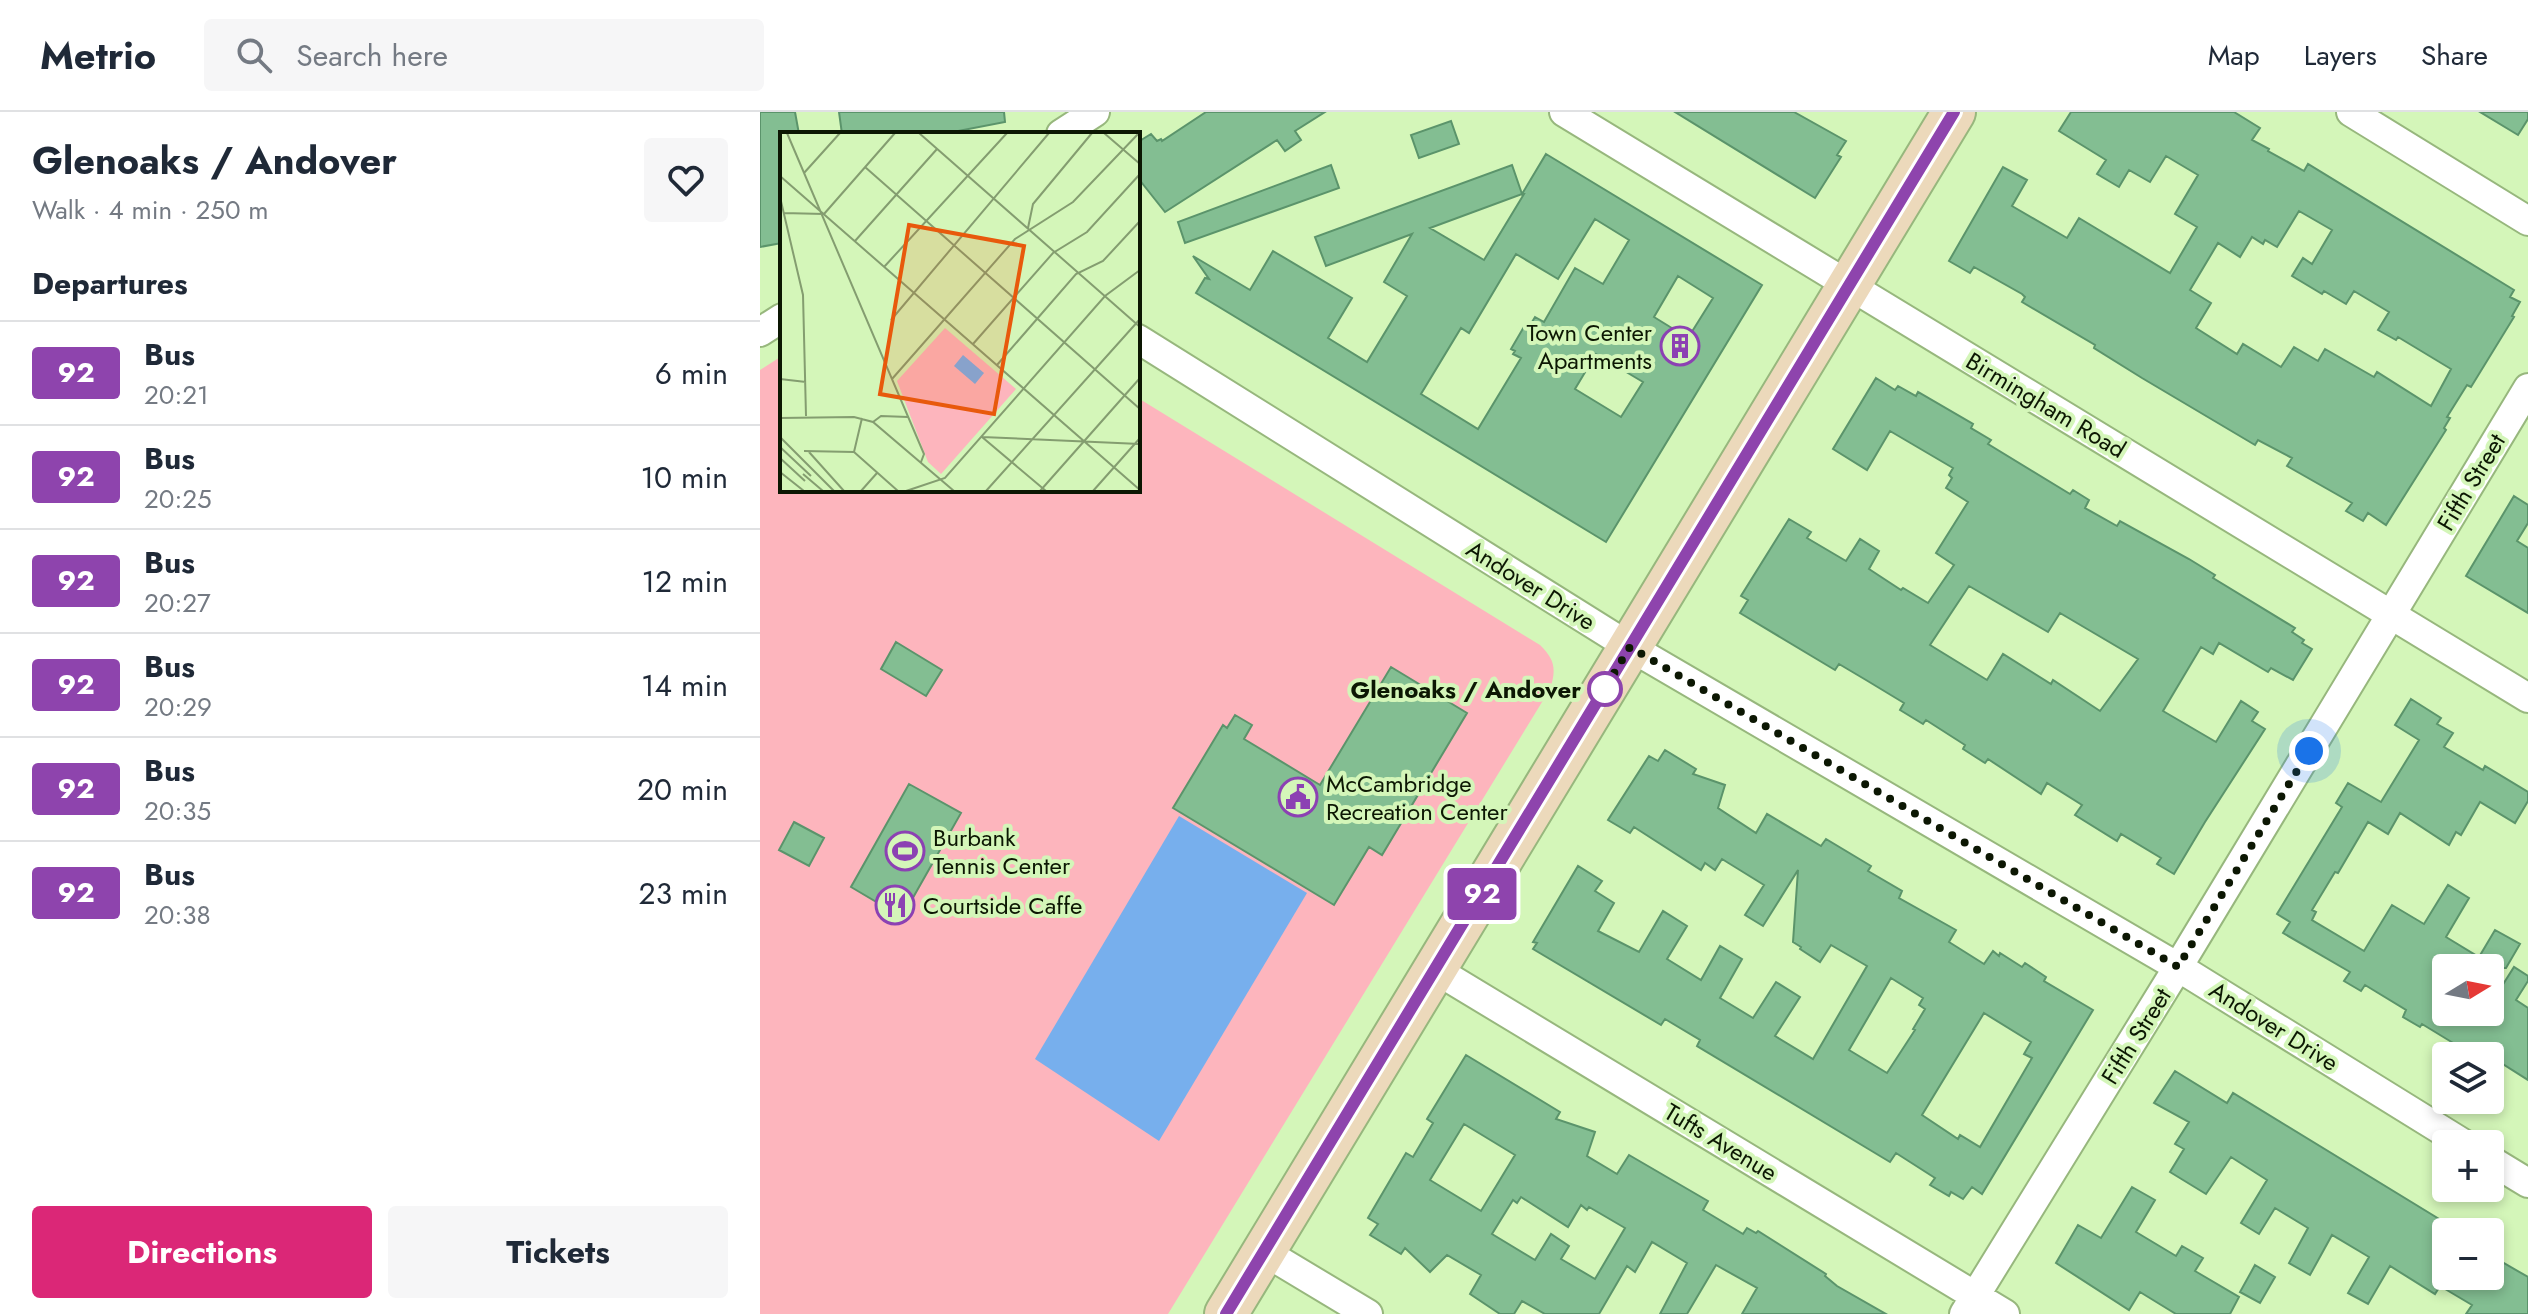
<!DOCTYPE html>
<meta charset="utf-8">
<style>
body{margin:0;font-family:Jost,sans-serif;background:#f6f6f7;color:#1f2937;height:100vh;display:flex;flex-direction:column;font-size:30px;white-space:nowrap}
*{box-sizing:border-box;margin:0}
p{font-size:26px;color:#747a83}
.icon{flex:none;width:44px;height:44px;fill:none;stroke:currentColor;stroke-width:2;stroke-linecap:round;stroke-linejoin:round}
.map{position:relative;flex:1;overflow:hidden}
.side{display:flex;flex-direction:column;background:#fff;width:760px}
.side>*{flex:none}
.badge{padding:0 16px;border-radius:6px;font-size:28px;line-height:52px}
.needle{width:52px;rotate:80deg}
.fabs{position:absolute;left:1672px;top:842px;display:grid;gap:16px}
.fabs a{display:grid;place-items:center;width:72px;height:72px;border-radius:8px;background:#fff;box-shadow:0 4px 12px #0003;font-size:40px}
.you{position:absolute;width:40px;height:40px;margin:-20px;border:6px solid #fff;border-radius:50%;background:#1a73e8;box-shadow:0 0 0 12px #1a73e833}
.map>.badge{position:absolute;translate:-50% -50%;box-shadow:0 0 0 4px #fff}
h2{padding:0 32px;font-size:30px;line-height:72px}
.round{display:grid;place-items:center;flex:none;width:84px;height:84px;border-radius:8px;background:#f6f6f7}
.headline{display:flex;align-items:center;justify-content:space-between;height:136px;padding:0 32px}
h1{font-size:38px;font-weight:700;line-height:60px}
.button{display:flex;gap:16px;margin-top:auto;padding:16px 32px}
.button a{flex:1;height:92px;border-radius:8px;background:#db2777;color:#fff;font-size:32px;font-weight:700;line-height:92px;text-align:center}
.button a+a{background:#f6f6f7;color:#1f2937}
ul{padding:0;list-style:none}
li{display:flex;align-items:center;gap:24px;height:104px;padding:0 32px;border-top:2px solid #e0e1e3}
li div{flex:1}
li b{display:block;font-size:30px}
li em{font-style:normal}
li .badge{min-width:88px;font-weight:700;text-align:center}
header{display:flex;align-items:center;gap:48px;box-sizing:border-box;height:112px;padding:0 40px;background:#fff;border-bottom:2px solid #e0e1e3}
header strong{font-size:38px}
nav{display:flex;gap:44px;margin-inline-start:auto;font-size:28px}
.search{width:560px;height:72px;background:#f6f6f7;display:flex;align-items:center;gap:20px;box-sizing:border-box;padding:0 28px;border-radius:8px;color:#747a83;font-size:30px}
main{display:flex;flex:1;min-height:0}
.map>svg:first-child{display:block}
.green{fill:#fdb5bd}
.water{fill:#77afed}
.building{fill:#83be92;stroke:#5b946b;stroke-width:2;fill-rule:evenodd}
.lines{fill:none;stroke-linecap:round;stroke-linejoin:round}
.minor-casing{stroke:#97b77d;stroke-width:32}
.secondary-casing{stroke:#97b77d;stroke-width:46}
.minor{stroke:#fff;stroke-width:28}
.secondary{stroke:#ecd9bb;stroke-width:42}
.line-casing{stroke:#fff;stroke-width:18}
.line{stroke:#8e44ad;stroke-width:12}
.walk{stroke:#0c1703;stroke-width:8;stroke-dasharray:0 14.4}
.stop-dot{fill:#fff;stroke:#8e44ad;stroke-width:4}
.labels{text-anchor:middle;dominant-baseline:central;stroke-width:8;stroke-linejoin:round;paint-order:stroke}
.poi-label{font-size:24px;fill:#0c1703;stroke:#d4f6b9;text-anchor:start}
.street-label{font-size:24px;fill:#0c1703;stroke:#d4f6b9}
.stop-label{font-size:24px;font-weight:bold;fill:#0c1703;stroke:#d4f6b9;text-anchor:end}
.inset-road{fill:none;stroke:#849d70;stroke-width:2}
.view{fill:#e8590c;fill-opacity:0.15;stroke:#e8590c;stroke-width:4}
.inset-edge{fill:none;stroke:#0c1703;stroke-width:4}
</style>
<header>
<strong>Metrio</strong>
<div class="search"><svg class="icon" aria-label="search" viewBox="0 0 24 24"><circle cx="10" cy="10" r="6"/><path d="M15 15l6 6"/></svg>Search here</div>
<nav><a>Map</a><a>Layers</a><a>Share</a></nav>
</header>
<main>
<section class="side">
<div class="headline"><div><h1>Glenoaks / Andover</h1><p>Walk · 4 min · 250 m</p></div><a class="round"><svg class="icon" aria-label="heart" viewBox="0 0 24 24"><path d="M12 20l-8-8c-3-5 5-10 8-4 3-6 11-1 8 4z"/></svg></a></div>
<h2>Departures</h2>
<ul>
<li><span class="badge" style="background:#8e44ad;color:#fff">92</span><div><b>Bus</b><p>20:21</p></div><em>6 min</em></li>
<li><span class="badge" style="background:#8e44ad;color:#fff">92</span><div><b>Bus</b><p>20:25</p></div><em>10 min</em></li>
<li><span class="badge" style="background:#8e44ad;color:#fff">92</span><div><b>Bus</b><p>20:27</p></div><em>12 min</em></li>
<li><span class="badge" style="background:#8e44ad;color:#fff">92</span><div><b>Bus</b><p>20:29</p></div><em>14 min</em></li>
<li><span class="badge" style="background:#8e44ad;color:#fff">92</span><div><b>Bus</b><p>20:35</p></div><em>20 min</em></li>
<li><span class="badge" style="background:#8e44ad;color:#fff">92</span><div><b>Bus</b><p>20:38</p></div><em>23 min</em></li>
</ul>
<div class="button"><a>Directions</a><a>Tickets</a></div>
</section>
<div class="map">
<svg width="1768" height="1202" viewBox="0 0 1768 1202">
<rect width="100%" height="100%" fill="#d4f6b9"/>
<path class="green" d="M22,244V378H378V286L780,533C794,547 797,556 790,577L408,1202H0V258Z"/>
<path class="water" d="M419,704L547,781L399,1029L275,947Z"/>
<path class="building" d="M0,0H35L39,22H22V131L0,135Z
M79,0H244L245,10L193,20L194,22H82Z
M446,0H565L535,19L541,28L525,39L517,28L405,100L378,66V30L391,22L397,29L401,27L402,29Z
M915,0H1034L1086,29L1077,43L1081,45L1055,86Z
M1311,0H1474L1500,16L1492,28L1509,37L1508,39L1544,59L1548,52L1754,178L1750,185L1760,190L1752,204L1754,205L1711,275L1707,273L1687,305L1690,306L1684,316L1686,318L1626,413L1608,401L1603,409L1586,399L1592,391L1527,354L1532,346L1498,328L1495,333L1382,266L1334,236L1335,233L1262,190L1265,185L1262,182L1214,155L1210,161L1189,149L1243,55L1267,68L1252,94L1307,126L1319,106L1410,161L1437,115L1415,102L1438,63L1406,44L1390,70L1369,58L1359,75L1337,62L1346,48L1299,19ZM1539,99L1572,118L1552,152L1543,146L1532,164L1562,182L1564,179L1586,192L1594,179L1629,200L1618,218L1636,228L1638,225L1691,257L1671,294L1617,260L1614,265L1565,237L1558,249L1534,235L1521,255L1483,232L1477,242L1436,216L1451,191L1430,178L1458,131L1480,145L1492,125L1503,132L1505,128L1517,135Z
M1720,0H1768V7L1758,23Z
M691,9L699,32L659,46L651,23Z
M786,42L1002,173L846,430L436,181L445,166L449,167L433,144L490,178L513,139L592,186L568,226L607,250L647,184L624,170L652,122L566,154L555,125L752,53L762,82ZM764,82L724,148L670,116L762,82ZM835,107L869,128L843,172L815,156L784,210L775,205L769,215L765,213L751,237L755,239L753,242L761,246L718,317L661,282L701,216L709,221L756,142L798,167ZM918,164L953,186L928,226L894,205ZM836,242L883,270L861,305L815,277Z
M571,53L579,76L425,131L418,110Z
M1116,266L1135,278L1138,274L1156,284L1158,280L1213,312L1211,316L1231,328L1228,332L1310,382L1313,378L1329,388L1325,396L1357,414L1360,409L1429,447L1455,463L1453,466L1535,516L1532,520L1544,528L1542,531L1552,537L1533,568L1511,556L1508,560L1459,531L1453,542L1441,535L1403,599L1456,630L1481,589L1498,600L1492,609L1505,617L1445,710L1414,762L1397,752L1401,746L1361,722L1357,729L1315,703L1322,693L1287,671L1281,682L1228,647L1225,651L1203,637L1205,633L1166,608L1163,612L1140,598L1144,591L1106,568L1079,552L1075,558L980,501L988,488L981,484L1029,407L1051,420L1047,426L1086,449L1100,427L1119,439L1109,457L1141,478L1143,476L1168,491L1194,453L1176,441L1208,390L1186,376L1192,366L1189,363L1193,356L1130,319L1107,358L1073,337ZM1209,474L1288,520L1300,501L1378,547L1340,599L1293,568L1291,572L1243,542L1227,568L1170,533Z
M1754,384L1768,393V411L1757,429L1768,436V501L1706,464Z
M136,530L182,558L166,584L121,557Z
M631,555L707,601L622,743L609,735L574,793L413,696L463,613L467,616L475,603L492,613L484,627L560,673Z
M1651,587L1681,606L1677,612L1693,621L1684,635L1723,658L1725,654L1768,680V689L1755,711L1720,690L1701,723L1696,720L1689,733L1640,701L1628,722L1608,710L1578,761L1575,760L1552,798L1556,800L1552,808L1604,839L1632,793L1664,812L1688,773L1709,786L1686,825L1719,845L1735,818L1760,832L1746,856H1733L1730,861V856H1702L1686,847V900H1730V893L1754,855L1768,864V869L1756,888L1768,896V968L1730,944H1699L1703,937L1662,912L1660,915L1643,905L1646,898L1605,873L1601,879L1584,869L1590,860L1523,821L1530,810L1517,802L1582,695L1576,691L1588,671L1621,690L1659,628L1635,613Z
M905,638L936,657L933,662L965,673L958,696L996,721L1007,702L1061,734L1066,727L1111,754L1108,759L1142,779L1139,786L1196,818L1189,830L1224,852L1233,839L1239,844L1240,841L1262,855L1265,851L1286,865L1284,869L1333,898L1222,1082L1212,1075L1203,1087L1191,1080L1189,1084L1170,1073L1175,1066L1136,1041L1130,1050L937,934L940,928L905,907L901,913L773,837L777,831L773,830L818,754L842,769L835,779L854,791L838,819L879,840L903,799L927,814L907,847L941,868L960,834L982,847L960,886L993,906L1016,870L1040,885L1015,924L1053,947L1107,854L1071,833L1060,850L1040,837L1041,835L1033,830L1038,758L1003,814L985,803L1004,773L962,747L955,758L945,751L941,758L874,715L870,721L848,708L889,644L898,649ZM1131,866L1163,886L1159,893L1165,897L1153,917L1155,918L1127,961L1089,938ZM1224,901L1271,930L1264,942L1272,946L1220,1035L1200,1023L1198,1027L1162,1003Z
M149,672L201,701L142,805L91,775Z
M34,710L64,726L49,754L19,738Z
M706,943L800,1000L796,1007L835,1020L827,1044L857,1062L869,1043L948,1089L943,1098L983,1122L987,1116L996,1121L998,1119L1066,1162L1065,1164L1077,1174L1126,1202H982L997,1176L956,1153L927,1202H900L927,1151L892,1130L875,1160L867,1154L839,1202H785L762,1189L754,1202H740L710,1182L721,1163L687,1143L670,1160L645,1136L641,1142L610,1123L618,1112L608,1106L646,1041L653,1045L673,1011L667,1007ZM704,1012L755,1043L721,1099L670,1068ZM761,1085L808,1115L821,1093L827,1098L829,1095L865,1116L835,1167L801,1147L809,1134L791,1122L775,1148L732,1122L753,1088L757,1091Z
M1415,959L1467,991L1473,981L1684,1110L1681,1114L1686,1117V1164H1730V1143L1768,1165V1202H1706L1712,1193L1680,1174L1675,1182L1630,1154L1608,1192L1588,1181L1609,1145L1572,1123L1550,1163L1529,1151L1548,1116L1515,1096L1499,1122L1481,1111L1507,1068L1471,1045L1446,1082L1410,1060L1424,1037L1415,1032L1429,1010L1394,991Z
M1372,1075L1395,1088L1376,1120L1416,1144L1422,1134L1443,1146L1435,1159L1479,1185L1470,1202H1416L1380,1180L1369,1198L1296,1151L1318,1113L1341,1126Z
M1495,1153L1515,1165L1500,1191L1480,1180Z"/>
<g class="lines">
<g class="minor-casing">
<path id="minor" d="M804,0L1768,586
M1591,0L1768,109
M301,22L335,0
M0,220L22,206
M378,227L870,535L1418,855L1704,1032
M676,858L1245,1202
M1730,1048L1768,1071
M503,1139L608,1202
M1204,1202L1418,855L1768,276"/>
</g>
<g class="secondary-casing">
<path id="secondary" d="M466,1202L1194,0"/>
</g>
<use href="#minor" class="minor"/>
<use href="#secondary" class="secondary"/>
</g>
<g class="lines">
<g class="line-casing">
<path id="line" d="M466,1202L1194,0"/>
</g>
<use href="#line" class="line"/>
<path class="walk" d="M845,577L842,581L870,535L1418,855L1549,639"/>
</g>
<defs>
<g id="building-ring" transform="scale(2)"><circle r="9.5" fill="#d4f6b9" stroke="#8c41b3" stroke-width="1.5"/><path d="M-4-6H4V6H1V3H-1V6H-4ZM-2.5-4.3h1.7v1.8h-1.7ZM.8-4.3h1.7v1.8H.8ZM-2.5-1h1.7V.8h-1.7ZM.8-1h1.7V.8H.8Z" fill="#8c41b3"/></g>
<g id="civic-ring" transform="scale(2)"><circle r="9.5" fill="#d4f6b9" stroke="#8c41b3" stroke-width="1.5"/><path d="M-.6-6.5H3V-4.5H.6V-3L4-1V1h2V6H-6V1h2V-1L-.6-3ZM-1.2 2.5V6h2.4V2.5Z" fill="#8c41b3"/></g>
<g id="stadium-ring" transform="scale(2)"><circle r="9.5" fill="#d4f6b9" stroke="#8c41b3" stroke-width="1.5"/><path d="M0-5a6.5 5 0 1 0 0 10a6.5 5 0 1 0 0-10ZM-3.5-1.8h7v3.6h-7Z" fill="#8c41b3"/></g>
<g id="restaurant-ring" transform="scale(2)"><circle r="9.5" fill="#d4f6b9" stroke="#8c41b3" stroke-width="1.5"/><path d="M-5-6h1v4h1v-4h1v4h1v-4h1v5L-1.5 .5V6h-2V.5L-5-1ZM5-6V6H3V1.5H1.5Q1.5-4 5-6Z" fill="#8c41b3"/></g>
</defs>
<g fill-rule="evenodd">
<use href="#building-ring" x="920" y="234"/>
<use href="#civic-ring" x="538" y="685"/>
<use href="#stadium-ring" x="145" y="739"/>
<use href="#restaurant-ring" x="135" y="793"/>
</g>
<circle class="stop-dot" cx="845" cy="577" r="16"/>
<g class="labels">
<g class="poi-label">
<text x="892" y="220" text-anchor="end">Town Center<tspan x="892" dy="28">Apartments</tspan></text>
<text x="566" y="671">McCambridge<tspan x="566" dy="28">Recreation Center</tspan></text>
<text x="173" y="725">Burbank<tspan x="173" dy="28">Tennis Center</tspan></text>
<text x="163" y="793">Courtside Caffe</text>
</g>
<g class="street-label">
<text transform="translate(1286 293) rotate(31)">Birmingham Road</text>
<text transform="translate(1711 370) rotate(-59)">Fifth Street</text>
<text transform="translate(771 473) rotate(32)">Andover Drive</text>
<text transform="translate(1514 914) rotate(32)">Andover Drive</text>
<text transform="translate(1376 924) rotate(-58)">Fifth Street</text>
<text transform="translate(961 1030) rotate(31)">Tufts Avenue</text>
</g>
<g class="stop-label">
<text x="821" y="577">Glenoaks / Andover</text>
</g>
</g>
<g transform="translate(20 20)">
<rect width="360" height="360" fill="#d4f6b9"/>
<path d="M165,196L236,257L161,342L148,330L117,249Z" fill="#fdb5bd"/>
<path d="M183,223L204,241L195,252L174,234Z" fill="#77afed"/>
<path class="inset-road" d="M7,1L144,322L141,330M139,1L360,195M324,1L360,32M85,35L360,277M24,41L60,1M0,44L360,358M0,65L23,163L26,284M3,81L44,82M44,82L115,1M248,96L253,72L312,1M75,109L157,17M104,135L227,1M111,188L269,1M193,212L273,121L307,100L360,42M217,233L296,142L323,129L360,89M0,247L26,250M112,247L235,107L293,70L359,1M0,286L74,285L93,290L174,359M93,290L101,284L128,285M0,305L54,359M202,305L360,312M202,305L266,359M0,315L31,344M24,319L74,320L118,359M29,320L64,359M74,320L82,286M0,326L25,349M0,340L24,359M23,342L43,359M81,359L97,341M126,359L165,346L325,164L360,138M206,359L360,187M260,359L360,246M313,359L360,306"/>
<path class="view" d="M129,93L244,114L214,282L100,262Z"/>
<rect width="360" height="360" class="inset-edge"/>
</g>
</svg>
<div class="fabs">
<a><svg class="needle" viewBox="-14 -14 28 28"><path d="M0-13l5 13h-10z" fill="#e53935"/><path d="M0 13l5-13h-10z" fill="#747a83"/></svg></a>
<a><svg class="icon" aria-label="layers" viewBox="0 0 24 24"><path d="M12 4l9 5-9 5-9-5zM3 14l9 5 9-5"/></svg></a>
<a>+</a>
<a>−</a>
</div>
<div class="you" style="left:1549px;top:639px"></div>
<b class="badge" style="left:722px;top:782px;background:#8e44ad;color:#fff">92</b>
</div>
</main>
